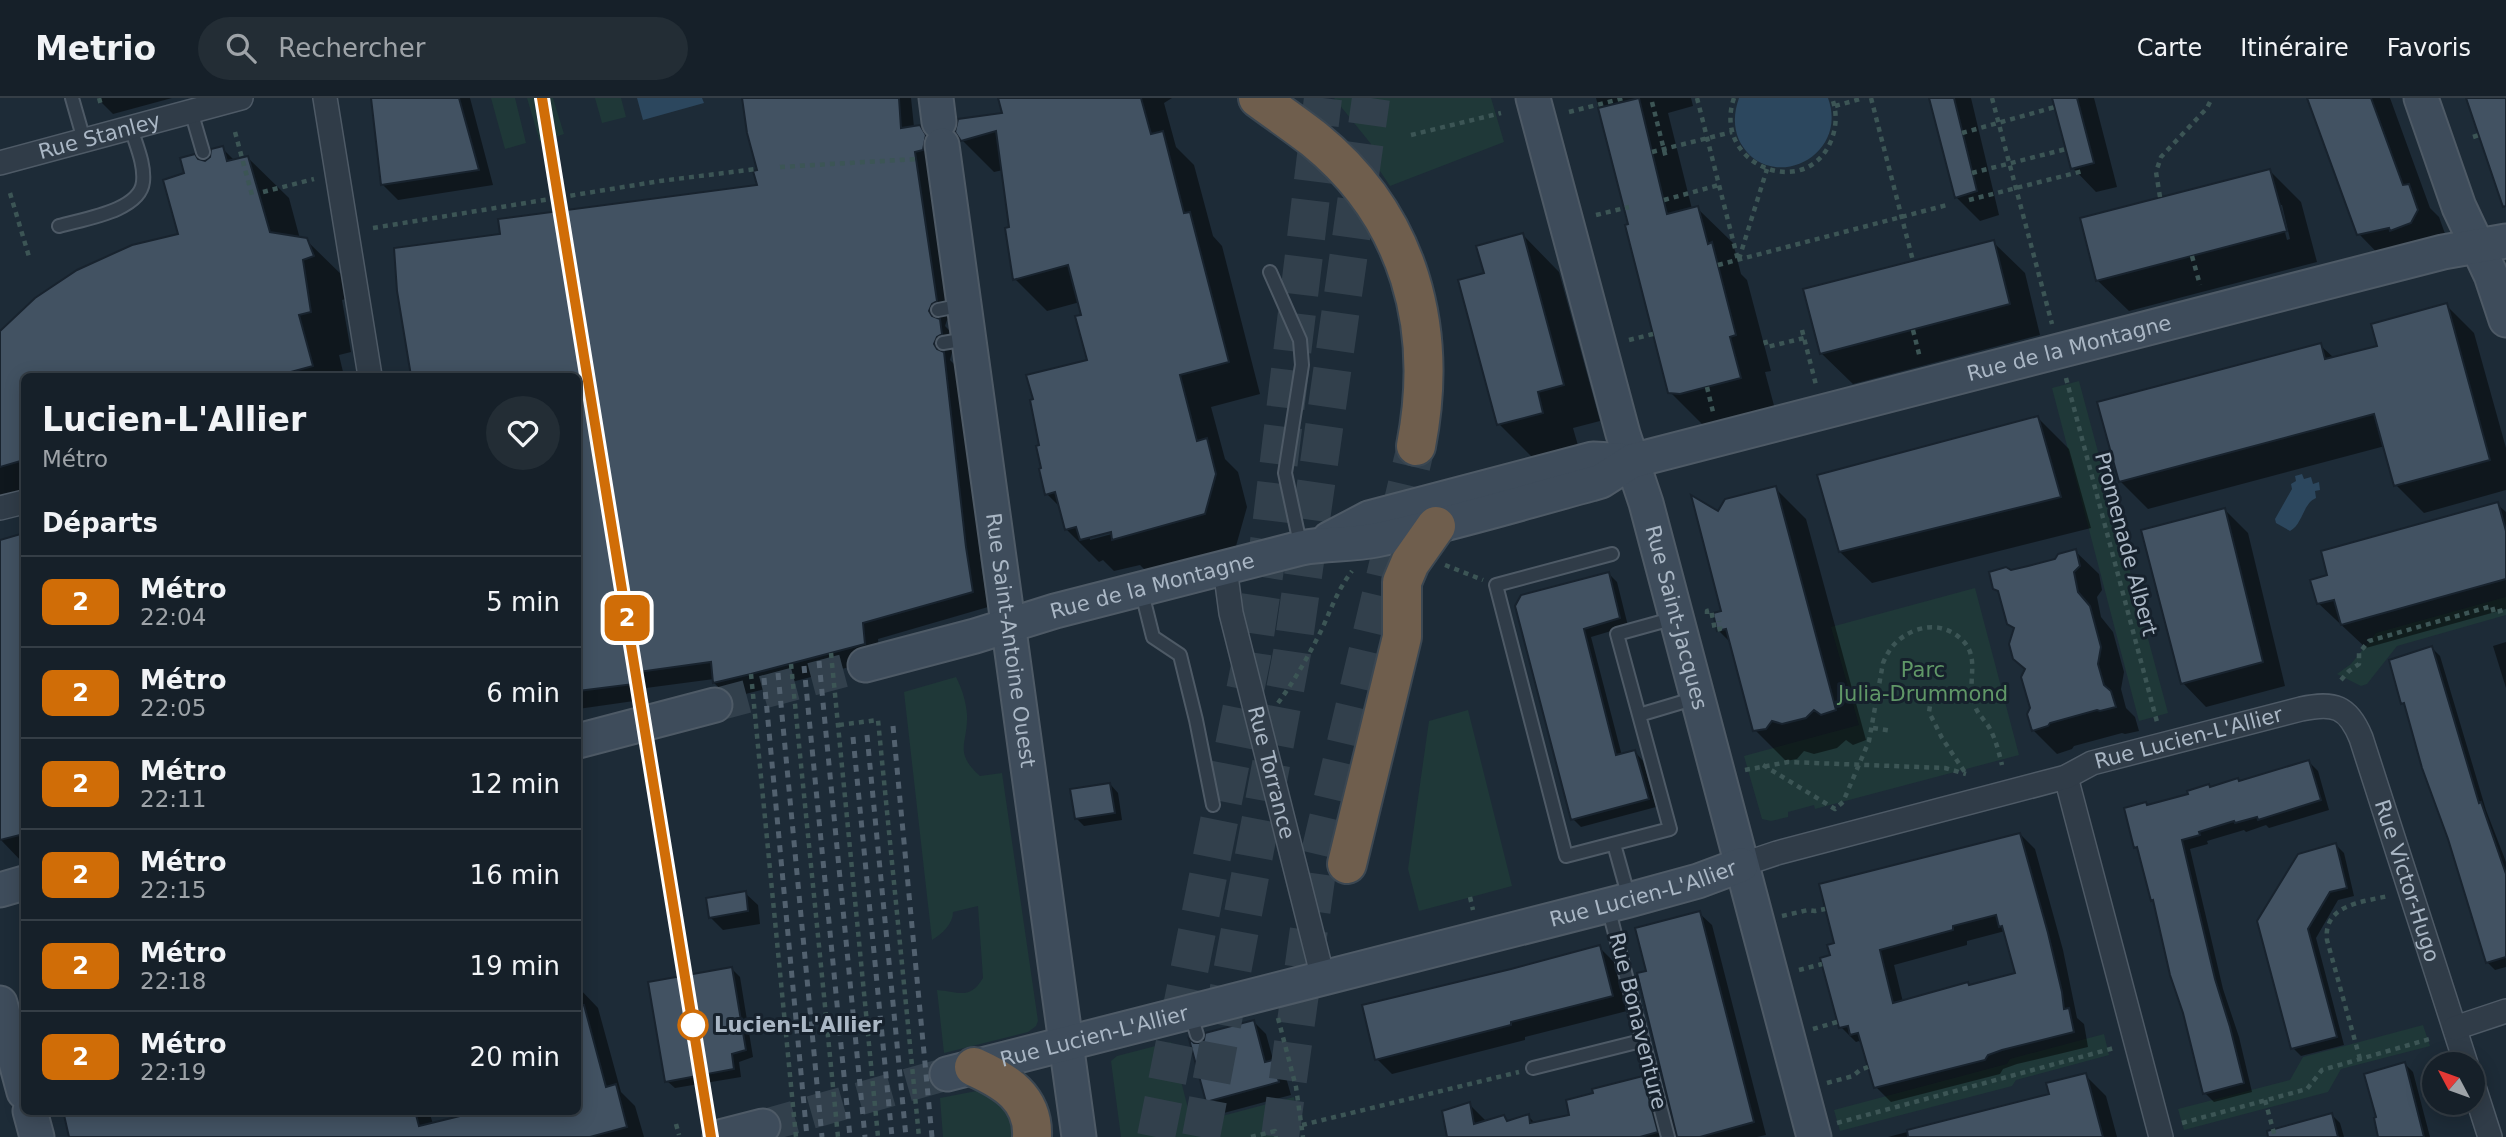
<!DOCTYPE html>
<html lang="fr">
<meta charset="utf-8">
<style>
body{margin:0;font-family:"DejaVu Sans",sans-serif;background:#232d35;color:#f1f3f6;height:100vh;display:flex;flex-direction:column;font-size:26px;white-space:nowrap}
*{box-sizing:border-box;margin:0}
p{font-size:23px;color:#9ea3a8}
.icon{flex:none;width:38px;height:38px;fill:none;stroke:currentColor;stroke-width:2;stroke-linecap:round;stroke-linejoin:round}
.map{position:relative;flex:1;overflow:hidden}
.side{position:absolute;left:21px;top:275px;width:560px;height:742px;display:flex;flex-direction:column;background:#162029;border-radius:10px;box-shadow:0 4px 18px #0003,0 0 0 2px #353e46}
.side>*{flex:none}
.badge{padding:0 14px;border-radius:10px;font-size:24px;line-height:46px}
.needle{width:46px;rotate:311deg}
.controls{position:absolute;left:2422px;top:954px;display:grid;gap:14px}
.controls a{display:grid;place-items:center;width:63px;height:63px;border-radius:50%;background:#162029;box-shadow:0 4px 18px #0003,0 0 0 2px #353e46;font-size:35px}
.map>.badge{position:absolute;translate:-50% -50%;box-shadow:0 0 0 4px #fff}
h2{padding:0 21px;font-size:26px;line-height:63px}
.round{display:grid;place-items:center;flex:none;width:74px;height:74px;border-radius:37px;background:#232d35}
.headline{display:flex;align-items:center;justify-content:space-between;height:119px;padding:0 21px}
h1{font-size:33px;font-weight:800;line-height:52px}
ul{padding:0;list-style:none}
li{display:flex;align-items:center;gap:21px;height:91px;padding:0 21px;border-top:2px solid #353e46}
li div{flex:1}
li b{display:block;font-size:26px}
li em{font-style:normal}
li .badge{min-width:77px;font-weight:700;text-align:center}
header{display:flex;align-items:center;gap:42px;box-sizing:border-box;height:98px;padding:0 35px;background:#162029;border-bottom:2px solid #353e46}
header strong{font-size:33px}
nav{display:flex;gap:38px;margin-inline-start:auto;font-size:24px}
.search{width:490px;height:63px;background:#232d35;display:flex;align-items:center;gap:18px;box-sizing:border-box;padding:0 24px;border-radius:38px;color:#9ea3a8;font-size:26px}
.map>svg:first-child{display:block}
.green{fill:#1f3838}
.water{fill:#2c475e}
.shadow{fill:#0007;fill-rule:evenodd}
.building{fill:#425262;stroke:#18232e;stroke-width:2;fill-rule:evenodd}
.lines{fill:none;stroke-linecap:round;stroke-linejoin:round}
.secondary-tunnel{stroke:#32404c;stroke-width:33;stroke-dasharray:33 17;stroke-linecap:butt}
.highway-tunnel{stroke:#32404c;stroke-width:38;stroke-dasharray:38 19;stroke-linecap:butt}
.lane-casing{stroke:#4e5a66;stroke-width:16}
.street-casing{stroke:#4e5a66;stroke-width:26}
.secondary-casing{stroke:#4e5a66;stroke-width:37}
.highway-casing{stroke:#3b4752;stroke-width:42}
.path{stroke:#3c5555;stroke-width:4.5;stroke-dasharray:5 5;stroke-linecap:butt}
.lane{stroke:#303c48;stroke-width:12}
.street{stroke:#303c48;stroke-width:23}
.secondary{stroke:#3e4c5b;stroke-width:33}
.highway{stroke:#6f5e4d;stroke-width:38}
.rail{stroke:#52616f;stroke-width:5;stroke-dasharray:7 7;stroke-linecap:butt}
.line-casing{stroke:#fff;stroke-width:16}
.line{stroke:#d06d07;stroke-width:10}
.stop-dot{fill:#fff;stroke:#d06d07;stroke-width:3.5}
.labels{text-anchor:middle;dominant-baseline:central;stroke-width:6;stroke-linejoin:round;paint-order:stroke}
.street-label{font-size:21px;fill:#aab7c5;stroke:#16212c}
.park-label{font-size:21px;fill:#609767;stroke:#16212c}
.stop-label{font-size:21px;font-weight:bold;fill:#aab7c5;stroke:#16212c;text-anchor:start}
</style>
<header>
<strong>Metrio</strong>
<div class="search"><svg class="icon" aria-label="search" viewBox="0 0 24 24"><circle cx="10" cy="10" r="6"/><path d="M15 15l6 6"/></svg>Rechercher</div>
<nav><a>Carte</a><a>Itinéraire</a><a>Favoris</a></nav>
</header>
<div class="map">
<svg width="2506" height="1039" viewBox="0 0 2506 1039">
<rect width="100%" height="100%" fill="#1d2b37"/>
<path class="green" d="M491,0H515L526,45L505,51Z
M527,0H553L564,36L540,44Z
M595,0H621L626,19L602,25Z
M1334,0H1491L1504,44L1390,88L1378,70L1371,46Z
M2079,283L2168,615L2139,623L2052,290Z
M1975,490L2019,657L1815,711L1814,707L1788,714V719L1771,723L1762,721L1744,658L1859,627L1831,529Z
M2506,499V517L2397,548L2367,586L2361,588L2337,576L2351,566L2376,535Z
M956,579C962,591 966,603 967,617C968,646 953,654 980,678L1002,675L1038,923L1036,928L1028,934L944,955L937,892C959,894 970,902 983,880L978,808L953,814C953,826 942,836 932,842L904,594Z
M1468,612L1512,788L1419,813L1408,771L1429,623Z
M2423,927L2430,948L2341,971L2328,994L2184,1032L2178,1011L2290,982L2303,959Z
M2104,936L2109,957L2016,982L2012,988L1840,1033L1834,1012L2007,966L2010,961Z
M1171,944L1192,1026L1294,999L1298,1039H1121L1111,963L1117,958Z
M987,991L1000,995L1018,1039H943L940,1000Z"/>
<path class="water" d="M637,0H702L704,5L643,22Z
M1739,0H1828C1850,60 1767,98 1739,42C1733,28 1734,14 1739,0Z
M2302,376L2304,381L2311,379L2313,386L2319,384L2320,392L2315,393L2316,400C2303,405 2303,426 2290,433L2276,425L2275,421L2292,391L2291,386L2296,383L2295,378Z"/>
<path class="shadow" d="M97,0H172L113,16Z
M371,0H470L493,87L398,102L382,86Z
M744,0H911L914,29H919L935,45L952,219L947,222L945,228L955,238L957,252L952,254L950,262L959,271L981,466L988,509L878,541L880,561L730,600L714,585V581L646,590L648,601L578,611V278H413L399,192L502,137L759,88V74Z
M999,0H1172L1164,5L1176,49L1194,67L1213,138L1222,148L1260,296L1211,309L1225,361L1238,374L1247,409L1236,448L1146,473L1140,467L1114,473L1103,462L1099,464L1067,432L1061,410L1047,396L1089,263L1080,204L1047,213L1015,181L1011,131L1003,72L994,74L962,42L1004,17ZM1119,430V434L1090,442V438Z
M1596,0H1691L1693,8L1668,15L1692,111L1697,110L1733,145L1741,176L1747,182L1771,273L1765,274L1776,315L1706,330L1670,294L1630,127Z
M1931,0H1971L1999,117L1980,123L1956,99Z
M2054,0H2094L2117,89L2096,94L2073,70Z
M2309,0H2390L2430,110L2439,119L2448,144L2390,168L2359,136Z
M222,50L235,63L248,60L289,100L300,141L306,142L348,183L353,199L342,202L351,254L339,257L344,278H24V414L0,421V236L181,138L186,76L199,63L205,64Z
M2270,73L2301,104L2317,164L2129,213L2097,182ZM2278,107H2282L2290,141L2287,142Z
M1523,137L1559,174L1600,323L1573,330L1579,351L1536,363L1499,326L1486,176Z
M1993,144L2025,175L2040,237L1853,286L1821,255Z
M2446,207L2474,235L2506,350V392L2424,415L2396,387L2385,348L2148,411L2120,383L2320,247L2334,260L2379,249Z
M2038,320L2069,351L2091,430L1872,485L1840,454Z
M1775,390L1806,421L1866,642L1853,647L1846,642L1837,650L1814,656L1804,653L1797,661L1786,663L1755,632L1731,545L1718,532L1723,514L1719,415Z
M2497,406L2506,414V511L2366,550L2318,505Z
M2225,412L2248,435L2285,588L2206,609L2183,585Z
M24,437V766L0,741V443Z
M2075,453L2099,476L2102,492L2097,499L2101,519L2113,534L2124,574L2121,591L2126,610L2135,619L2139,633L2125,636L2122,635L2074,648L2072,651L2057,656L2033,632L2027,573L2014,560L2015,531L2009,525L2011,474L2056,462Z
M1609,476L1617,484L1628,528L1591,539L1622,658L1635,654L1643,663L1656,709L1581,729L1573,721L1516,508Z
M2506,544V590L2493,548Z
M2432,550L2440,558L2486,712L2506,764V869L2495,872L2487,864Z
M2309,664L2318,673L2329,712L2269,730L2266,727L2246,734L2244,732L2207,743L2208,746L2190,751L2223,891L2239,939L2252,994L2214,1004L2205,995L2156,805L2153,802L2140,754L2136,749L2149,709L2211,691L2240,685Z
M1110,686L1118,695L1122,722L1084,728L1076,720Z
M2020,736L2035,751L2063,852L2077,920L2084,926L2088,949L2017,966L2003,971L2000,976L1891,1004L1876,989L1864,948L1859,943L1856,944L1841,929L1832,858ZM2005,833L2017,876L1903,904L1894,867L1967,847V843Z
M2336,747L2344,755L2354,798L2338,802L2316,840L2344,947L2301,958L2293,950L2259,823Z
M745,795L758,807L760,826L723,832L710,819Z
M1699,815L1712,827L1766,1037L1757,1039H1450L1469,1006L1487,1024L1503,1019L1508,1024L1528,1018L1536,1026L1572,1018L1642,980L1671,1008L1648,874Z
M1599,849L1614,864L1627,913L1525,939V942L1392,976L1377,961Z
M732,871L740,879L753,959L739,964L741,979L675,990L667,983Z
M578,889L598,910L621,994L635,1008L644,1039H71L88,1013H429L433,1026L578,1013Z
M1254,924L1266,936L1274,965L1285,976L1291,997L1220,1016L1208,1003L1194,947Z
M2405,966L2413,974L2430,1039H2380Z
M2085,977L2106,998L2117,1039H2059L2051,997Z
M2015,1006L2039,1039H1888Z
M2332,1017L2340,1025L2344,1039H2292Z"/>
<path class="building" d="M371,0H459L479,72L381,87Z
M742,0H899L901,30L920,27L926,37L923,52L915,54L937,203L932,206L929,213L932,218L940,221L942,236L937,239L934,246L937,251L944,254L966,449L973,494L863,525L865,546L751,576L713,585L711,564L631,575L634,586L578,593V278H411L397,193L394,150L500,136L498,121L757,87L753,73L757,72L747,35Z
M998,0H1141L1151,36L1163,33L1184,115L1190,114L1229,264L1180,277L1197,343L1207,340L1216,376L1205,416L1112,442L1111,434L1080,442L1076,429L1065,432L1055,394L1045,397L1039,371L1041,370L1036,348L1039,347L1030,302L1033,301L1026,277L1087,262L1075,218L1081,217L1068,167L1013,182L1005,130L1009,129L996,33L961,43L955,34L958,21L1002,15Z
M1639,0L1667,116L1698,108L1708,146L1712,144L1736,237L1730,239L1741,280L1680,296L1668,295L1625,127L1628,126L1598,10Z
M1929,0H1954L1977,93L1955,100Z
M2052,0H2077L2094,65L2071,71Z
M2307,0H2371L2403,87L2409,86L2418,112L2411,125L2390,133L2389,130L2357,137Z
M2466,0H2506V108L2503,109Z
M223,48L227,63L248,58L270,134L307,140L314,158L303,162L311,214L299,217L313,268L276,278H24V362L0,369V233L35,200L77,172L132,147L178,136L163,82L184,75L180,60L195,56L198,61L205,63L210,59L211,51Z
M2270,71L2287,133L2096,183L2080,120Z
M1523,135L1564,287L1538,294L1543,315L1497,327L1458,182L1484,175L1476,148Z
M1994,142L2010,206L1820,256L1803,191Z
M2447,205L2490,362L2394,388L2374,316L2119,384L2097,304L2321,245L2325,261L2377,248L2371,226Z
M2038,318L2061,399L1839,454L1817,377Z
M1776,388L1836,612L1821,617L1814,612L1806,620L1782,626L1772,623L1766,631L1753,633L1726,531L1717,533L1713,515L1721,513L1691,397L1718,413L1725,401Z
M2498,404L2506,433V481L2341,527L2334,502L2317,506L2310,482L2327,477L2321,453Z
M2225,410L2263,564L2181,586L2141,432Z
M24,435V736L0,742V442Z
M2076,451L2080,468L2074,474L2078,494L2090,508L2101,549L2098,566L2104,587L2111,593L2116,609L2100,613L2097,612L2050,625L2048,628L2032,633L2027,616L2030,610L2021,579L2025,571L2013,561L2009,546L2014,530L2007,526L1998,493L1993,491L1989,474L2006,469L2011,472L2028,468L2055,461L2058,456Z
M1609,474L1620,520L1584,531L1616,657L1635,652L1649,701L1571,722L1515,508L1521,497Z
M2432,548L2479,705L2481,704L2506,776V859L2486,865L2448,741L2422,670L2404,605L2401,606L2389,562Z
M2309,662L2321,702L2258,722L2257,719L2235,725L2234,723L2199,734L2200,737L2182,742L2215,881L2230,929L2244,985L2203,996L2183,915L2170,877L2153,802L2151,803L2137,749L2134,750L2124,710L2146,704L2147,707L2188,696L2187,693L2209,686L2210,689L2238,680L2239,683Z
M1110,685L1115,715L1075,721L1070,691Z
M2020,735L2048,835L2062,894L2064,911L2069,910L2074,934L2002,952L1988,957L1985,962L1874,990L1858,935L1850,937L1848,928L1839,930L1820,860L1830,857L1827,847L1834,845L1819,786ZM1996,817L1999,829L2002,828L2015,875L1969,887L1968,884L1893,905L1880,852L1953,832V828Z
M2336,745L2347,790L2330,794L2308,831L2337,939L2291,951L2257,823L2298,756Z
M746,793L748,813L709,820L706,800Z
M1700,813L1754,1024L1700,1039H1677L1637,875L1646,873L1635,830Z
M1600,847L1613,898L1511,924V927L1375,962L1362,907L1511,871Z
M732,869L746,952L732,956L734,971L665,984L648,884Z
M584,907L606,989L616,986L627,1029L590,1039H69L64,1017L80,1013H415L419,1028L464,1017L463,1013H578V908Z
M1254,922L1265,964L1273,962L1279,984L1206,1004L1189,941L1194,945H1199L1204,942L1205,935Z
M2405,964L2424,1039H2378L2374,1020L2376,1019L2364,976Z
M2086,975L2103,1039H1908L1907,1032L2049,996L2046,985Z
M1643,978L1658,1034L1640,1039H1447L1442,1013L1470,1004L1474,1026L1504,1017L1507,1023L1529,1016L1530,1025L1569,1017L1566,1002L1593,995L1592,991Z
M2332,1015L2338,1039H2268L2267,1033Z"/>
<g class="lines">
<path class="secondary-tunnel" d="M715,607L865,567
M763,1028L947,976"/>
<path class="highway-tunnel" d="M1156,1039L1252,558L1270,437L1323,0
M1201,1039L1292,555L1371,0
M1280,1039L1319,759L1416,348"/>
<g class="lane-casing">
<path id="lane" d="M72,0L84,42
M191,13L203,54
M59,128C83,121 140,113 143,84C145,66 136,47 131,30
M1270,174L1300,242L1302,267L1285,375L1301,450
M938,212L963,207
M943,245L967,241
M1612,456L1496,487L1566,758L1670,731L1617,536L1675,520
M1141,491L1153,539L1180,557L1196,622L1213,707
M1639,617L1696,600
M1614,746L1629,800
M1608,809L1668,1039
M1190,914L1197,937
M1533,970L1633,945"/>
</g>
<g class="street-casing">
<g id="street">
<path d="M325,0L370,278"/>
<path id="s1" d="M0,65L241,0"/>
<path d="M0,410L24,404"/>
<path id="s2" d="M1225,470L1231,515L1323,880"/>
<path d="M2066,679L2161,1039"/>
<path id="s3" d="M1741,767L1777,755L2066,679L2092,665L2301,611C2334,604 2348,608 2361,640L2466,966"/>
<path d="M2455,930L2506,913"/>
<path d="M2473,986L2490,1039"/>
</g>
</g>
<g class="secondary-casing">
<g id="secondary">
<path d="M936,0L939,24"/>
<path id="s4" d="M1533,0L1623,336L1646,405L1814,1039"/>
<path d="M2421,0L2459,109L2491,177L2506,222"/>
<path id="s5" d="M942,47L1079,1039"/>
<path d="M1329,441L1369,420L1593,361L1632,363"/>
<path id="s6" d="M865,567L975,538L1055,513L1301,450C1326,445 1352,447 1376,442C1449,427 1520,405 1591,386L1601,383L1632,363L2443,154L2506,143"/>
<path d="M578,643L715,607"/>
<path d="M0,792L24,785"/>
<path d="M0,905L24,994"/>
<path id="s7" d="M947,976L1629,802L1698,783L1741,767"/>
<path d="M30,1013L37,1039"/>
<path d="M720,1039L763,1028"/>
</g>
</g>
<g class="highway-casing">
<path id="highway" d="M1258,0C1277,14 1296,27 1314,41C1410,119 1439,230 1416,348
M1347,766L1402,539V484L1410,465L1436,428
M974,969C1005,983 1034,1000 1032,1039"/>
</g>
<path class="path" d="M99,0L101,7
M1697,0L1738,162
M1734,0C1711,67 1806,104 1831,43C1837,28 1837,14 1832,0
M1871,0L1913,163
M1992,0L2052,226
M1652,4L1666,60
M1835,8L1864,0
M1569,14L1624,0
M235,34L252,97
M1962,35L2055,9
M1411,37L1501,15
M2473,39L2479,37
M1652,54L1732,34
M780,69L917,61
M1972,75L2066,51
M263,94L314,81
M10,95L30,162
M2160,99L2156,74L2161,59L2207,10L2212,0
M1664,102L1719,87
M1969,102L2083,73
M1596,117L1629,109
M373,130L660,83L756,71
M2192,158L2200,187
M1739,161L1767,71
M1718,167L1947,107
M1802,232L1816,287
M1913,232L1920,260
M1629,242L1653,236
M1765,242L1767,249L1804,240
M2066,280L2157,624
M1707,289L1713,314
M1445,467L1483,482
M1707,516V513L1711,512L1715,532L1720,531L1719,523
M831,555L878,1039
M791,566L838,1039
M751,576L796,1039
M2341,582L2349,573L2359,566V555L2369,543L2492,508L2494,515L2506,511
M1927,591L1932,595L1929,614L1942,640L1966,676
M1278,605C1295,582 1309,557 1322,531C1332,509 1337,493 1352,473
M839,627L878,622L919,1039
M1873,630L1892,633
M1763,667L1835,711L1843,704L1869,643L1883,565C1890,548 1899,539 1916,532C1929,528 1941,528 1953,535C1986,555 1964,581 1975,608C1978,617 1986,623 1990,631C1996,642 1999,655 2002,667
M1745,672L1788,664L1945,670L1966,676
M1470,799L1473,812
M1782,818L1808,812L1815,813L1825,811
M1799,872L1822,866
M1278,920L1296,989L1303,1039
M1813,931L1837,924
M2360,961L2327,842C2323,807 2362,804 2388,798
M698,977L706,1018
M1827,985L1853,978L1860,972L1868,969
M2265,1002L2275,1039
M1837,1025L2114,950
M2182,1025L2307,991L2322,972L2433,940
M676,1026L679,1037
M1302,1027L1519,974
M1251,1039L1275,1033L1276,1039"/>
<use href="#lane" class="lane"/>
<use href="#street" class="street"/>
<use href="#secondary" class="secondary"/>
<use href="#highway" class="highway"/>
<path class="rail" d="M819,563L865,1039
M804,568L850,1039
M778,575L822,1039
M764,580L807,1039
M893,628L932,1039
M867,637L906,1039
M853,639L892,1039"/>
</g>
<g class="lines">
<g class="line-casing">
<path id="line" d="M542,0L711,1039"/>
</g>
<use href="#line" class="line"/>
</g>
<circle class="stop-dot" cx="693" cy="927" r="14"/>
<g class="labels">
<g class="street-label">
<text stroke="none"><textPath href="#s1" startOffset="103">Rue Stanley</textPath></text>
<text stroke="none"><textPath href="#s6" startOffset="1248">Rue de la Montagne</textPath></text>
<text transform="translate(2126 446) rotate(75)">Promenade Albert</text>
<text stroke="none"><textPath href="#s6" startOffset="298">Rue de la Montagne</textPath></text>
<text stroke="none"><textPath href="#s4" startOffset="539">Rue Saint-Jacques</textPath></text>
<text stroke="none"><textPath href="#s5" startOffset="500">Rue Saint-Antoine Ouest</textPath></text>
<text stroke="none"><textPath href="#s3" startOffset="466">Rue Lucien-L'Allier</textPath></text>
<text stroke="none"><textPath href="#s2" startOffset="210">Rue Torrance</textPath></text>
<text stroke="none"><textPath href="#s3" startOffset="808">Rue Victor-Hugo</textPath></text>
<text stroke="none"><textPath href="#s7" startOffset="719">Rue Lucien-L'Allier</textPath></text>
<text transform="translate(1638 923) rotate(76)">Rue Bonaventure</text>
<text stroke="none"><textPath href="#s7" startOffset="152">Rue Lucien-L'Allier</textPath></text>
</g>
<g class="park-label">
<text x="1923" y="572">Parc<tspan x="1923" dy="24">Julia-Drummond</tspan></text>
</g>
<g class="stop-label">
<text x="714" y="927">Lucien-L'Allier</text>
</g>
</g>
</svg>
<div class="controls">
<a><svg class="needle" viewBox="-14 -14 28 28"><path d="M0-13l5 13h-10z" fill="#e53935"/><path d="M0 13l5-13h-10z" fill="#9ea3a8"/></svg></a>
</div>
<b class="badge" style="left:627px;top:520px;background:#d06d07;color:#fff">2</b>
<section class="side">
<div class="headline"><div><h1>Lucien-L'Allier</h1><p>Métro</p></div><a class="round"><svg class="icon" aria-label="heart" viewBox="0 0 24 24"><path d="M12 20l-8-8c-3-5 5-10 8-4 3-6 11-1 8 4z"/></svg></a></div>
<h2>Départs</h2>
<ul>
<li><span class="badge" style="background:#d06d07;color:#fff">2</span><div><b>Métro</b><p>22:04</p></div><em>5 min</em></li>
<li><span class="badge" style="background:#d06d07;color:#fff">2</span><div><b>Métro</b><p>22:05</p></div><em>6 min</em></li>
<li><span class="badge" style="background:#d06d07;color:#fff">2</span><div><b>Métro</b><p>22:11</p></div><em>12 min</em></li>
<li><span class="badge" style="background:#d06d07;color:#fff">2</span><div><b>Métro</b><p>22:15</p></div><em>16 min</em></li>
<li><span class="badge" style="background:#d06d07;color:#fff">2</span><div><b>Métro</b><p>22:18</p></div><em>19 min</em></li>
<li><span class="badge" style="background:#d06d07;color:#fff">2</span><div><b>Métro</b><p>22:19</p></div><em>20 min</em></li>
</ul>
</section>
</div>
